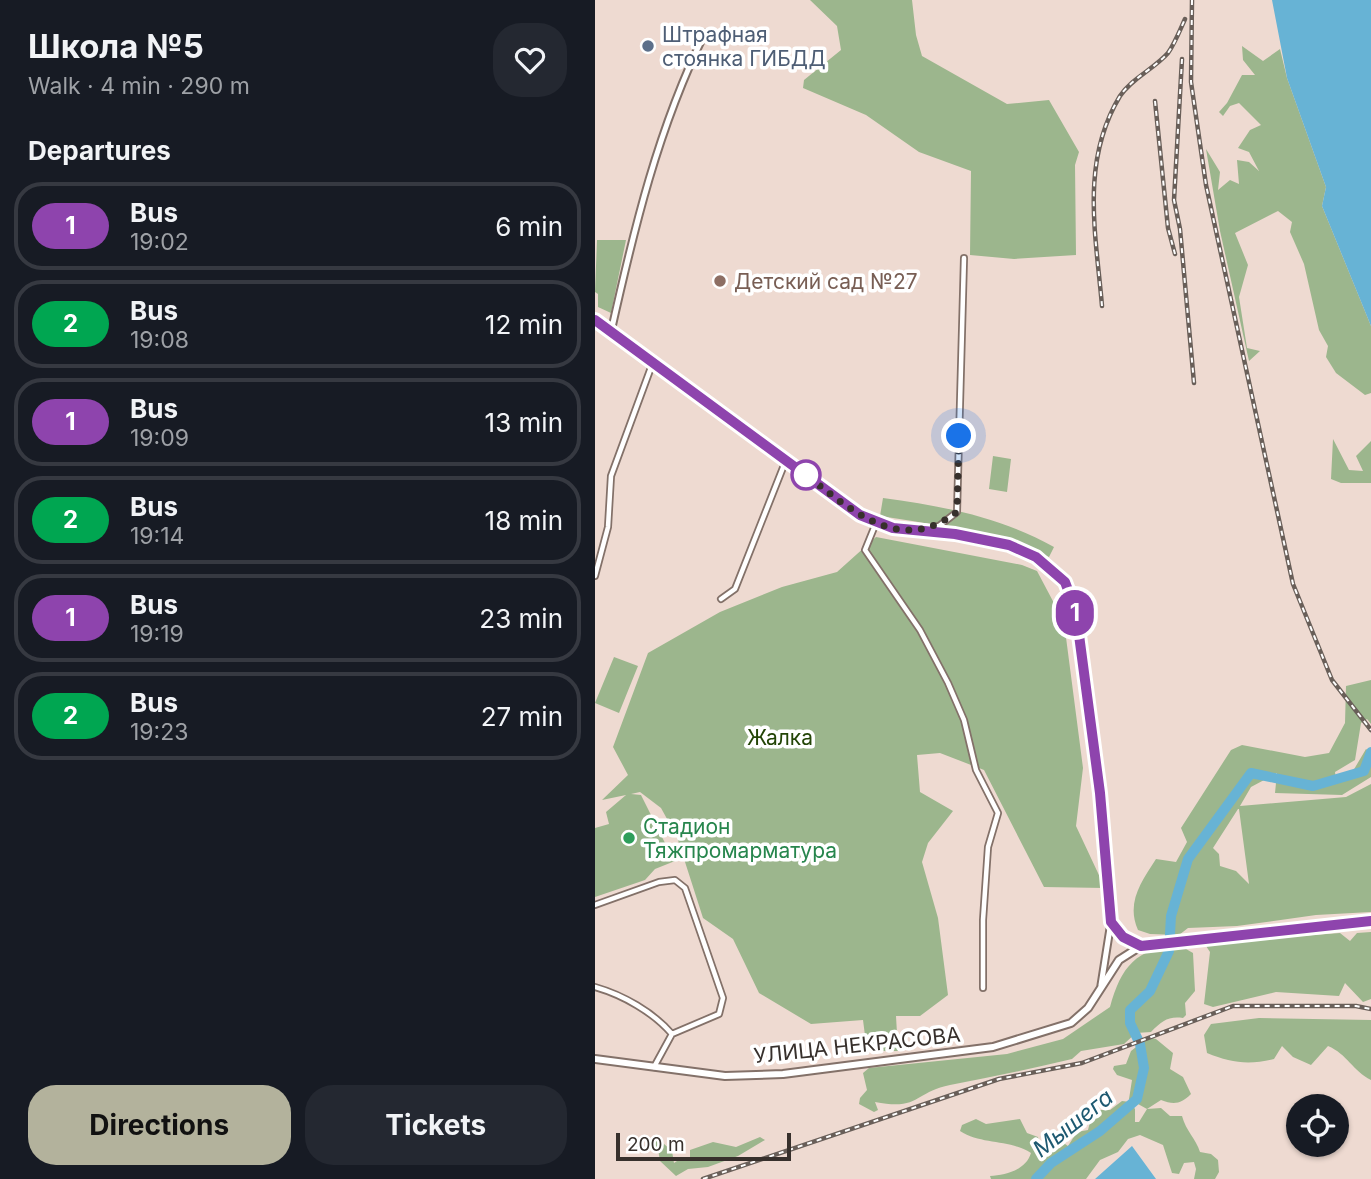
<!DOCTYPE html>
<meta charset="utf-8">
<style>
body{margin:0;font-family:Inter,sans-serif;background:#242831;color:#f1f3f6;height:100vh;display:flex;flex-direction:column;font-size:26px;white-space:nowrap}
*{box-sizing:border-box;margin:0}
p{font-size:23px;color:#9ea1a6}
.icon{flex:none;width:38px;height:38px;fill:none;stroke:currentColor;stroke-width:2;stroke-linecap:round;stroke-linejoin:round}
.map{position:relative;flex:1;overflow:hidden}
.sheet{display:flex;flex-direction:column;background:#171b24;width:595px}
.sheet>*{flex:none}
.badge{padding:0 14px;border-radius:23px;font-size:24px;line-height:46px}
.tools{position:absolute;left:691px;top:1094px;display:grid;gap:14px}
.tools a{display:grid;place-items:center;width:63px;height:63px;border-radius:50%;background:#171b24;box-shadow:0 2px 5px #0004;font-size:35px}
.scale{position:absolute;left:21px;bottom:18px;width:175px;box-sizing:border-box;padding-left:7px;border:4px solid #37302c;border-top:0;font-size:19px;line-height:24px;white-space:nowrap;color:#37302c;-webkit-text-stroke:5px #fff;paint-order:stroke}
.you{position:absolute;width:35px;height:35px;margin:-18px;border:5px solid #fff;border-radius:50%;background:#1a73e8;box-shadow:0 0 0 10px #1a73e833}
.map>.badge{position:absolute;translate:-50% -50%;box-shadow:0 0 0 4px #fff}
h2{padding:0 28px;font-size:26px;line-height:63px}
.round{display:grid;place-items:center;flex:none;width:74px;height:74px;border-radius:28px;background:#242831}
.head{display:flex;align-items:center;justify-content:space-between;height:119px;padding:0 28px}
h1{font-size:33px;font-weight:700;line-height:52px}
.action{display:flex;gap:14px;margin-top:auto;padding:14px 28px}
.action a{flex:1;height:80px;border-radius:28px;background:#b3b29c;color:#111;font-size:28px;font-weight:700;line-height:80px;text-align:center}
.action a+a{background:#242831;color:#f1f3f6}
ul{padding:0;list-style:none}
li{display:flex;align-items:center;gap:21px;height:88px;margin:0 14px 10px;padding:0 14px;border:4px solid #363941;border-radius:28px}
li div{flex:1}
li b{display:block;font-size:26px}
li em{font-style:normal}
li .badge{min-width:77px;font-weight:700;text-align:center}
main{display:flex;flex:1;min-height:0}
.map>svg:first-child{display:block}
.green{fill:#9cb68d;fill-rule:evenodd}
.water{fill:#67b3d5}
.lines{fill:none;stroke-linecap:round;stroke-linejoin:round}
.river{stroke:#67b3d5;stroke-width:10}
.minor-casing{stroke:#837169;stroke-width:8}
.tertiary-casing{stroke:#837169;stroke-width:9}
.secondary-casing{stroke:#837169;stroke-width:10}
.minor{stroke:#fff;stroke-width:4.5}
.tertiary{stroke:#fff;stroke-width:5}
.secondary{stroke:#fff;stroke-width:6}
.rail-casing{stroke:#695f59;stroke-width:4.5}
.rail{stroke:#fff;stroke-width:2;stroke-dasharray:5;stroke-linecap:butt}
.line-casing{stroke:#fff;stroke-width:16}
.line{stroke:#8e44ad;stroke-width:10}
.walk{stroke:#37302c;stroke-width:7;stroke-dasharray:0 12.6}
.service-dot{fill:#5c6f8a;stroke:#fff;stroke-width:2.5}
.education-dot{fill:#8d6e63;stroke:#fff;stroke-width:2.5}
.stop-dot{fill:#fff;stroke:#8e44ad;stroke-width:3.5}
.leisure-dot{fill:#2e9e5b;stroke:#fff;stroke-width:2.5}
.labels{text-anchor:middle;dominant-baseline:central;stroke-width:7;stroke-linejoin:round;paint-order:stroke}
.service-label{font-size:21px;fill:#4e5e75;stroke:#fff;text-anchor:start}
.education-label{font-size:21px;fill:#785e54;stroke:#fff;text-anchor:start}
.park-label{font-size:21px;fill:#234506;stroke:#fff}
.leisure-label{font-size:21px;fill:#27864d;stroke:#fff;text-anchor:start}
.street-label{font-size:21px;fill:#37302c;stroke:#fff}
.water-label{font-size:23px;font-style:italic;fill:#1d5971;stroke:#fff}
</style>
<main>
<section class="sheet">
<div class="head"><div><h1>Школа №5</h1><p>Walk · 4 min · 290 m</p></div><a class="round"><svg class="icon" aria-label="heart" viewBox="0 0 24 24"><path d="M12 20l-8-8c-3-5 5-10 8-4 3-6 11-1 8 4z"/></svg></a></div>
<h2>Departures</h2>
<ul>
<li><span class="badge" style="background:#8e44ad;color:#fff">1</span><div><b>Bus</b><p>19:02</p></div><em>6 min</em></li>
<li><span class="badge" style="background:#00a651;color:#fff">2</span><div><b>Bus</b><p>19:08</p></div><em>12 min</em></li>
<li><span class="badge" style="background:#8e44ad;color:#fff">1</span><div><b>Bus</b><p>19:09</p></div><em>13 min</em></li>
<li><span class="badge" style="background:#00a651;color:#fff">2</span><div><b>Bus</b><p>19:14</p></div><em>18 min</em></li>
<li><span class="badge" style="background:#8e44ad;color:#fff">1</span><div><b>Bus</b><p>19:19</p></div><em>23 min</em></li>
<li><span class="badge" style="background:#00a651;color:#fff">2</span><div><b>Bus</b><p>19:23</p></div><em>27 min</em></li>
</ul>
<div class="action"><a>Directions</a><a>Tickets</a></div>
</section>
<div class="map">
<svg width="776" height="1179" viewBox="0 0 776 1179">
<rect width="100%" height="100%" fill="#eedad1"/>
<path class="green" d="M215,0H317L321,35L327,56L412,104L454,100L484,152L480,165L481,255L419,259L375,255L376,171L324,152L271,115L208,88L209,80L246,50L242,26Z
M647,46L668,61L685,49L692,78L731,187L727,206L776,326V393L770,395L741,373L731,357L733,346L724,330L709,264L695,232L697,222L683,211L640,233L653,265L644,297L652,348L665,351L654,361L625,231L611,149L625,172L623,190L635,180L644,184L642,160L654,162L664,171L654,152L643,148L655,130L666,125L644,103L635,106L628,116L624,112L632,103L647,75H660L648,60Z
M2,240H31L16,313L3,307V294L0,292Z
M738,439L754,470L768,471L761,456L776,441V483H746L736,479Z
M398,456L416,459L412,492L394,489Z
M288,498C348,506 405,517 459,547L454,557C398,534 344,525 285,516Z
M281,537L427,565L442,571L469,622L488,768L481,826L510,888L449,887L389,770L345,753L322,755L325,792L358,811L333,843L327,862L343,918L353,995L325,1016H301L303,1051H272L268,1020L216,1024L164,993L138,939L108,918L82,837L66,808L45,792L36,794L46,795L74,851L80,849L85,859L60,869L50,880L0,897V828L14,824L11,812L31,795L7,800L33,775L18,747L53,653L125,612L187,587L242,572Z
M19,657L43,666L24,713L0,703Z
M776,680V724L772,719L766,723L760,760L740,772L741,779L758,771L771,749L776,753V777L747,795L680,793L682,773L656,787L645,806L751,797L776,784V912L721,915L642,926L593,928L584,935L555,934L543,930C531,903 546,882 561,859L581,862L592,842L586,828L636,750L647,745L710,757L734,753L750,723L751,686ZM643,809H644L654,884L641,871L625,866L624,854L618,848Z
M776,932V999L768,1002L750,983L744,996L681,992L618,1007L609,1004L615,952L609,943L745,933L755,941L762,933Z
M584,945L598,953L600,991L590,1003L591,1015L588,1018C573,1016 567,1021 556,1032L541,1033L529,1044L486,1051L477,1059C436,1069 396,1077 355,1085C319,1092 325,1111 280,1102L283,1110L279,1112L264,1104L265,1098L272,1090L268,1073L274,1068L412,1054L468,1039L515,1007C526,967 541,948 584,945Z
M664,1018L776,1020V1080C758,1071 752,1054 733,1046L716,1065L698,1057L687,1046L679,1059C654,1065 636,1063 612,1053L609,1035L616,1024Z
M554,1037L561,1039L578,1053L575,1069L588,1077L596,1094C586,1104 579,1105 566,1100L552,1109L566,1108L575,1116H587C591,1131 601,1139 605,1152L616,1154L623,1160L624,1172L620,1179H599L601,1169L599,1162L589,1163L584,1174L577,1173L568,1145L545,1135L533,1139L523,1152L505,1160L491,1179H396L395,1176C411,1175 431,1170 436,1153C414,1139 387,1145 365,1131L367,1125L381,1119L391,1124L425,1119L432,1133L443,1137L444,1145L460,1137L473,1146L482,1132L493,1130L497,1114L503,1110H515L527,1101L535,1102L540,1109V1122H544L552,1109L534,1099L537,1080L522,1075L518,1069L519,1066L531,1064L536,1051Z
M60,1136L77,1151L79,1163L85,1159H95V1150L118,1142L141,1147L165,1137L170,1140L143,1156L113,1167L93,1169L81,1176L65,1161L63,1149L57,1145Z"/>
<path class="water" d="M677,0H776V326L727,206L731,187L692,78Z
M537,1146L561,1179H500Z"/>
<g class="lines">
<path class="river" d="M441,1179L456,1163L505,1131L542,1099L549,1068L545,1044L535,1023V1010L555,991L574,951L576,916L593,859L656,773L718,786L769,771L776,752"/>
<g class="minor-casing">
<path id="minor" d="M281,523L270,550L325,630L353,683L369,720L381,770L403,813L393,847L388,920V988
M327,529L344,526L362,512L369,258
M0,576L13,527L16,476L58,362
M126,599L140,589L191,460
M0,905L64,882L80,880L90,888L128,998L124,1014L77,1034C58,1012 28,995 0,987
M59,1067L77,1034"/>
</g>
<g class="tertiary-casing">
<path id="tertiary" d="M0,320L265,515L298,528L360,534L414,545L441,557L469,582L479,606L484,635L505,793L516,922L506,985
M16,332C39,229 63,128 110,33
M516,922L528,937L546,946"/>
</g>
<g class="secondary-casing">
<path id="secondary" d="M0,1059L130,1076L188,1074L398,1047L476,1023L493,1008L524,960L546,946L776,921"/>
</g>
<use href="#minor" class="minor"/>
<use href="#tertiary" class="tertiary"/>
<use href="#secondary" class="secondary"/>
<g class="rail-casing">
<path id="rail" d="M597,0L596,82L611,185L698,584L737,680L776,730
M587,59L579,200L585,229L599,383
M560,101L573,228L580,254
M507,306C501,235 485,162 525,96C537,78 559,69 573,53C580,43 585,30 590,19
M108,1179L404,1079L487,1063L638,1006H761L776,1009"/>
</g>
<use href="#rail" class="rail"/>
</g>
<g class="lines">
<g class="line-casing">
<path id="line" d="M0,320L265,515L298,528L360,534L414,545L441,557L470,582L479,606L484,635L505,793L516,922L528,937L546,946L776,921"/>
</g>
<use href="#line" class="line"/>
<path class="walk" d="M211,475L208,473C255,508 303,557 362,512L364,436"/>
</g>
<circle class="service-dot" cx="53" cy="46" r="7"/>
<circle class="education-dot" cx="125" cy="281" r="7"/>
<circle class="stop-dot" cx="211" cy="475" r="14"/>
<circle class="leisure-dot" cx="34" cy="838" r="7"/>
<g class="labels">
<g class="service-label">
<text x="67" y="34">Штрафная<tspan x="67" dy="24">стоянка ГИБДД</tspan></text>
</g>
<g class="education-label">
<text x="139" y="281">Детский сад №27</text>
</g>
<g class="park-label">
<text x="185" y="737">Жалка</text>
</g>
<g class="leisure-label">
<text x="48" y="826">Стадион<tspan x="48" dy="24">Тяжпромарматура</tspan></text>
</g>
<g class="street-label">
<text transform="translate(262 1045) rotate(-6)">УЛИЦА НЕКРАСОВА</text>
</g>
<g class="water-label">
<text transform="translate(478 1123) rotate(-38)">Мышега</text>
</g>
</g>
</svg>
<div class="tools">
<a><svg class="icon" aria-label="locate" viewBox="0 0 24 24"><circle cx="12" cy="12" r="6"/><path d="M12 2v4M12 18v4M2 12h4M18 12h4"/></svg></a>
</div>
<div class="scale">200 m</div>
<div class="you" style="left:364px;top:436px"></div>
<b class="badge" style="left:480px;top:613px;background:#8e44ad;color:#fff">1</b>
</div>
</main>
